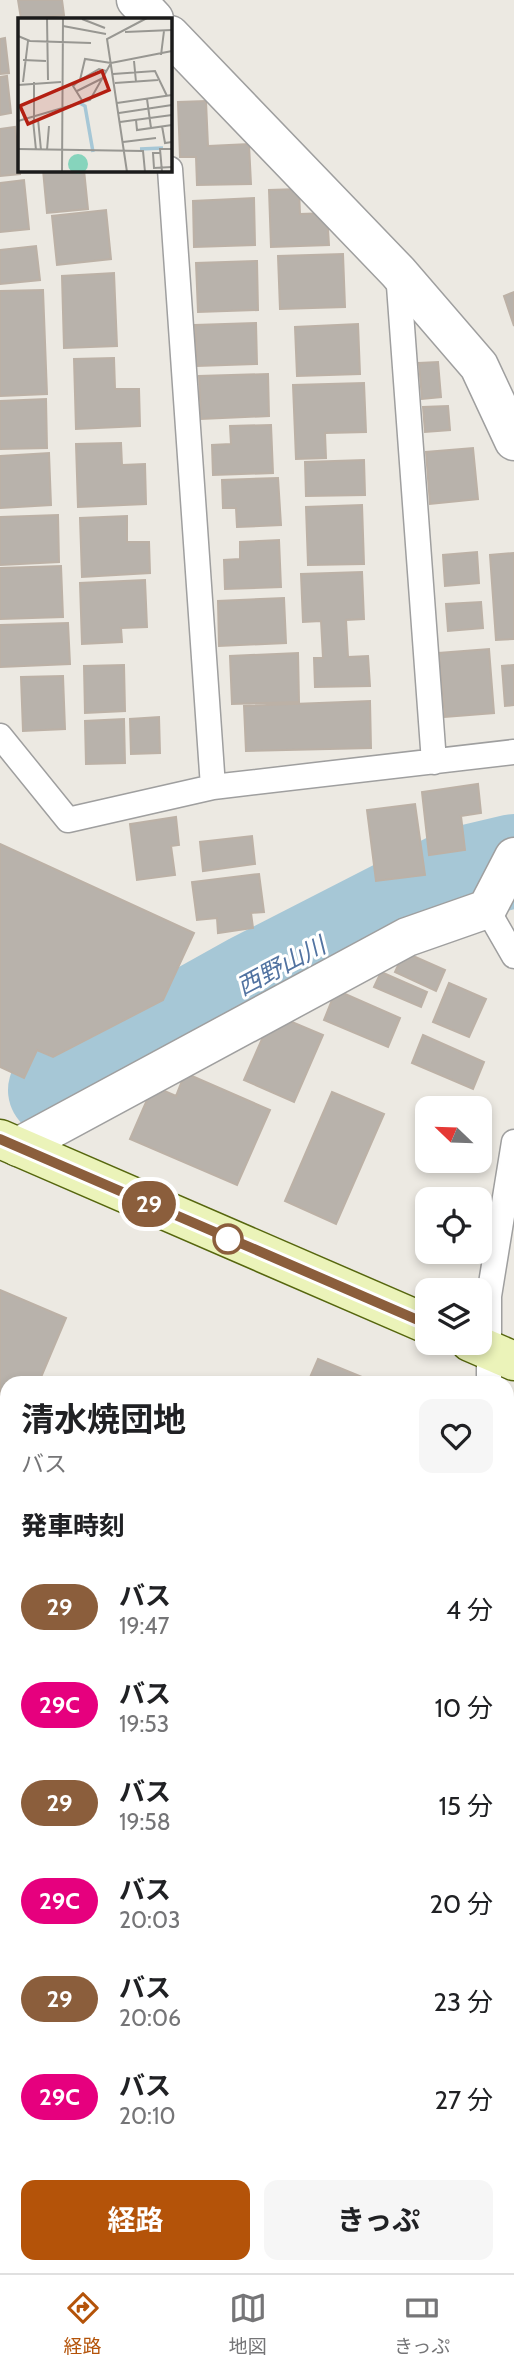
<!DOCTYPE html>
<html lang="ja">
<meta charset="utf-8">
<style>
body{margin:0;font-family:Cabin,"Noto Sans JP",sans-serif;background:#f6f6f6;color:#202124;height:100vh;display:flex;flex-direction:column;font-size:26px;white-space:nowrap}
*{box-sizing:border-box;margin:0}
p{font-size:23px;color:#757577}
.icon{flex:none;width:38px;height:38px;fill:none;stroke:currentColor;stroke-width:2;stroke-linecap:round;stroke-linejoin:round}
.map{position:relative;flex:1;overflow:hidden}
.side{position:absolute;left:0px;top:1376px;width:514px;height:898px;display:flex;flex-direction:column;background:#fff;border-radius:21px 21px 0 0;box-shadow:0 4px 10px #0003}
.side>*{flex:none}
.badge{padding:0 14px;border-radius:23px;font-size:24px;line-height:46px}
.needle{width:46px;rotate:293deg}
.fabs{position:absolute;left:415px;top:1096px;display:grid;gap:14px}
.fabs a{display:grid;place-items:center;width:77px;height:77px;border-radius:14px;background:#fff;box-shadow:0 4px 10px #0003;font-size:35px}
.map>.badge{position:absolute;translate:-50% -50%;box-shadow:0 0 0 4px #fff}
h2{padding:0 21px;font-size:26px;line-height:63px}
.round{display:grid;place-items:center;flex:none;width:74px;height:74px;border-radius:14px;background:#f6f6f6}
.overview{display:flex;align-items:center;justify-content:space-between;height:119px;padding:0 21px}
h1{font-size:33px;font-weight:700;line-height:52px}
.button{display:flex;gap:14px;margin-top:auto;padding:14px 21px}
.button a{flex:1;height:80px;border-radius:14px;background:#b45309;color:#fff;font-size:28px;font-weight:700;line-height:80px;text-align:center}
.button a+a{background:#f6f6f6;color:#202124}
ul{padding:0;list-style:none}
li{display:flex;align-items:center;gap:21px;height:98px;padding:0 21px}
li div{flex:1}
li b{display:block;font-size:26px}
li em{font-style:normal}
li .badge{min-width:77px;font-weight:700;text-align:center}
.tab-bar{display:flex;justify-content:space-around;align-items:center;height:98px;border-top:2px solid #e0e0e0;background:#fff;font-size:19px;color:#757577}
.tab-bar a{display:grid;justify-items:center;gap:4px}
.tab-bar .active{color:#b45309}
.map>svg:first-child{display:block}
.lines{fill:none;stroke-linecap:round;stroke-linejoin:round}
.river{stroke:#a6c7d6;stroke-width:94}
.building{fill:#b8b2ab;stroke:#bcb1a6;stroke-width:2}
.lane-casing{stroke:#9f9f9f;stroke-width:27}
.street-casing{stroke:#9f9f9f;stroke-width:41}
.secondary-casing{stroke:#56660e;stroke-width:41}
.path{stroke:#ec8873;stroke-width:4.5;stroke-dasharray:3.5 3.5;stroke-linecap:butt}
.lane{stroke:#fff;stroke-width:24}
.street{stroke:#fff;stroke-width:38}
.secondary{stroke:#ebf3b9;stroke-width:38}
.line-casing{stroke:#fff;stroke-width:16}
.line{stroke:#8b5e3c;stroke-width:10}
.stop-dot{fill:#fff;stroke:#8b5e3c;stroke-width:3.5}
.labels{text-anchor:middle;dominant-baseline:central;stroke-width:6;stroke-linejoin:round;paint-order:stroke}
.water-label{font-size:24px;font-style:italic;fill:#5273a1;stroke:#fff}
.inset-river{fill:none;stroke:#a6c7d6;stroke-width:3.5}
.inset-road{fill:none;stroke:#989792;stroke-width:2}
.view{fill:#b41f12;fill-opacity:0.15;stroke:#b41f12;stroke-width:3.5}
.inset-edge{fill:none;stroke:#1b1b1b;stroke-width:3.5}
</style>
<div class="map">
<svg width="514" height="2273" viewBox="0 0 514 2273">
<rect width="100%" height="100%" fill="#ece9e2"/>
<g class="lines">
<path class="river" d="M55,1090L252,980L459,874L514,861"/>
</g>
<path class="building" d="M18,0H62L64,15L21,19Z
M5,38L9,73L0,74V39Z
M7,76L11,113L0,115V77Z
M206,101L208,146L249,144L251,184L197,185L196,157H180L178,102Z
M15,127L20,174L0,176V129Z
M43,170H84L88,209L47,213Z
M24,180L29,229L0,232V183Z
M299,189L300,214L327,213L329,245L271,247L269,190Z
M254,198L255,245L194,247L193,201Z
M106,210L111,259L57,265L52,216Z
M36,246L40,280L0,284V250Z
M343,254L345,307L280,309L278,256Z
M257,261L258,310L198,312L196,263Z
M114,273L117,346L64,348L62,276Z
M43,290L47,394L0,396V291Z
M514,292V326L504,296Z
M256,323L257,364L197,366L195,325Z
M358,324L360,374L297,376L295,327Z
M114,358L115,389H139L140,426L76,429L74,359Z
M438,362L441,397L422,399L419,363Z
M268,374L269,416L201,419L199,376Z
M364,383L366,432L325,433L326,458L296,459L293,385Z
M46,399L47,448L0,449V401Z
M448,406L450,430L425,432L423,407Z
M271,425L273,473L213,475L212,445L231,444L230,426Z
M121,443L122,465L145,464L146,504L78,507L76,444Z
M473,448L478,499L430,504L426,452Z
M49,453L51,505L0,508V456Z
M364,460L365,495L306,496L305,462Z
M278,478L281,525L237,527L236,508H223L222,480Z
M362,505L364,564L308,565L306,507Z
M58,515L59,562L0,565V517Z
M127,516V542H149L150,573L82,577L80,518Z
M279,540L281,587L225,589L224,560L240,559V542Z
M477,552L479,583L445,586L443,555Z
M514,553V639L496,640L490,555Z
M61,566L63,617L0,619V568Z
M362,572L364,619L346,620L348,657L368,656L370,686L315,687L314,658H323L321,621L303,622L301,574Z
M145,580L147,627L121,628L122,642L82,644L80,583Z
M284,598L286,643L219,646L218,601Z
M481,602L483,628L448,631L446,604Z
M68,623L70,664L0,667V625Z
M489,649L494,713L445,717L439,653Z
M298,653L299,702L232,704L230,656Z
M124,665L125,711L85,713L84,666Z
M514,665V705L505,706L502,666Z
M63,676L65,729L23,731L21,677Z
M370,701L371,748L246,751L244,706Z
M159,717L160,753L131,754L130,719Z
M124,719L125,763L86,764L85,721Z
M478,784L481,813L461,816L465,850L429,855L422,792Z
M415,804L425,875L376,881L367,810Z
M176,817L179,845L171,846L175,875L137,880L130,824Z
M252,836L255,864L203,871L200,842Z
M0,844L194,933L163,1000L53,1057L37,1050L24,1078L0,1067Z
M259,874L264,912L251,913L253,928L218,933L217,918L197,920L192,882Z
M404,952L445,970L436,991L395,972Z
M381,972L427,992L421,1007L374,987Z
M449,983L486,999L469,1037L433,1022Z
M336,990L400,1018L388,1047L324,1020Z
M273,1014L323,1035L294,1102L244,1080Z
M423,1035L484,1062L473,1089L412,1063Z
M185,1073L270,1110L237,1185L130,1139L153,1086L176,1096Z
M332,1092L384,1114L336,1224L285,1201Z
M0,1290L66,1318L39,1382H7V1456L0,1472Z
M318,1359L374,1382H308Z
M514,1526V1588L508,1584V1546Z
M511,1672L514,1673V1709H508Z
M0,1832L7,1835L6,1890L0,1888Z
M7,1982V2098L0,2095V1998Z
M509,2151H514V2198H511Z
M508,2217L514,2220V2273H467L470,2266H508Z
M209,2266H308L306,2273H207Z"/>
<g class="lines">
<g class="lane-casing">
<path id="lane" d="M170,169L213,787
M398,272L434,762
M0,736L68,820L213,787L514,752
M487,909L514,956
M489,1382V1296L514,1142
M508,1995L514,1996
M508,2123H514"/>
</g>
<g class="street-casing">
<path id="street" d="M136,0L154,19
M170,35L398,272L479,366L514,441
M18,1147L407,937L487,909L514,857
M0,1923L7,1926
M418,2273L420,2266"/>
</g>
<g class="secondary-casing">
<path id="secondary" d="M0,1139L427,1324
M470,1342L514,1361"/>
</g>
<path class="path" d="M508,1607L514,1609"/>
<use href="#lane" class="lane"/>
<use href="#street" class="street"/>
<use href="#secondary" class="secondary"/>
</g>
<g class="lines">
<g class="line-casing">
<path id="line" d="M0,1139L427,1324"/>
</g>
<use href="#line" class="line"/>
</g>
<circle class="stop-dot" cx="228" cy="1239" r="14"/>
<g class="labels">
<g class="water-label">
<text transform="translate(281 966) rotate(-28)">西野山川</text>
</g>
</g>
<g transform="translate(18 18)">
<rect width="154" height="154" fill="#ece9e2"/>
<path d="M50 146a10 10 0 1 1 20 0a10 10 0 1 1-20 0Z" fill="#86d4bc"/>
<path class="inset-river" d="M60,84L67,88L75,134M122,131L145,130"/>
<path class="inset-road" d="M29,0L30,62M64,1L87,10M45,8L88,16M107,14L154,12M0,18L12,23L73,25M143,37L146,13M5,42L28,43M116,43L118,64M88,53L81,51L62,62L67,41L93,45L154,33M95,56L137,53L149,78M62,62L55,68L65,84M5,64L10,23M16,64V102M97,65L140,62M0,67L43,64M59,73L85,60M129,81L133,110M99,85L154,77M101,95L154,87M20,101L23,132M15,102L18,132M118,102L119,112L154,107M0,103L72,82L93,45M102,104L154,97M144,108L147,125L154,124M105,124L138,120M0,131L125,133L127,154M29,132L31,108M143,135H135L136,150L154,149M44,154L45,0M109,154L89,21L129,0M144,154L142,131H154"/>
<path class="view" d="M84,53L91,72L10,106L2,88Z"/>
<rect width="154" height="154" class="inset-edge"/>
</g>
</svg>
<div class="fabs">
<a><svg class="needle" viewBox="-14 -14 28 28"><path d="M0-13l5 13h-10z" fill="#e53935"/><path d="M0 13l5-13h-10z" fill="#757577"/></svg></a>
<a><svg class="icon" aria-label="locate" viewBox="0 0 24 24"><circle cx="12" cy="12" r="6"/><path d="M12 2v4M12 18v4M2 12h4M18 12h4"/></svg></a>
<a><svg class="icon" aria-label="layers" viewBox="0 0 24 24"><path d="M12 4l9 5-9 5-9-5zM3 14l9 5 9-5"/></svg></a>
</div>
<b class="badge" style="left:149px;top:1204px;background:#8b5e3c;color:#fff">29</b>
<section class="side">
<div class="overview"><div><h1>清水焼団地</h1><p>バス</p></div><a class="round"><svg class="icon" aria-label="heart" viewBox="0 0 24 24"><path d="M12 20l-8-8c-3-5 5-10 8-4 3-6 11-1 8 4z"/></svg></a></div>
<h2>発車時刻</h2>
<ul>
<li><span class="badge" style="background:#8b5e3c;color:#fff">29</span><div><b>バス</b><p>19:47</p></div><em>4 分</em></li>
<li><span class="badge" style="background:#e6007e;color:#fff">29C</span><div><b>バス</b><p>19:53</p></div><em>10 分</em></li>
<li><span class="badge" style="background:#8b5e3c;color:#fff">29</span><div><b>バス</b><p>19:58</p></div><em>15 分</em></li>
<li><span class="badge" style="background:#e6007e;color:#fff">29C</span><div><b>バス</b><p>20:03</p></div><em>20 分</em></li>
<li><span class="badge" style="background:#8b5e3c;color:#fff">29</span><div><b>バス</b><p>20:06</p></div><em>23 分</em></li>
<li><span class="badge" style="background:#e6007e;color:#fff">29C</span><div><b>バス</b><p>20:10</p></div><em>27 分</em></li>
</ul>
<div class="button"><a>経路</a><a>きっぷ</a></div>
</section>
</div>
<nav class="tab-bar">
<a class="active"><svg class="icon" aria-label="directions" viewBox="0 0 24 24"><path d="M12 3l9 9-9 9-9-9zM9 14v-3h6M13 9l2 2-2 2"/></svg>経路</a>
<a><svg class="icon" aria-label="map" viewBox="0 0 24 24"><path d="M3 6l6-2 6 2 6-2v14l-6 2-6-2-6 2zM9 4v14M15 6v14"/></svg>地図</a>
<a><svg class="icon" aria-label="tickets" viewBox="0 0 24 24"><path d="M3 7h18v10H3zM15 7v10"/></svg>きっぷ</a>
</nav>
